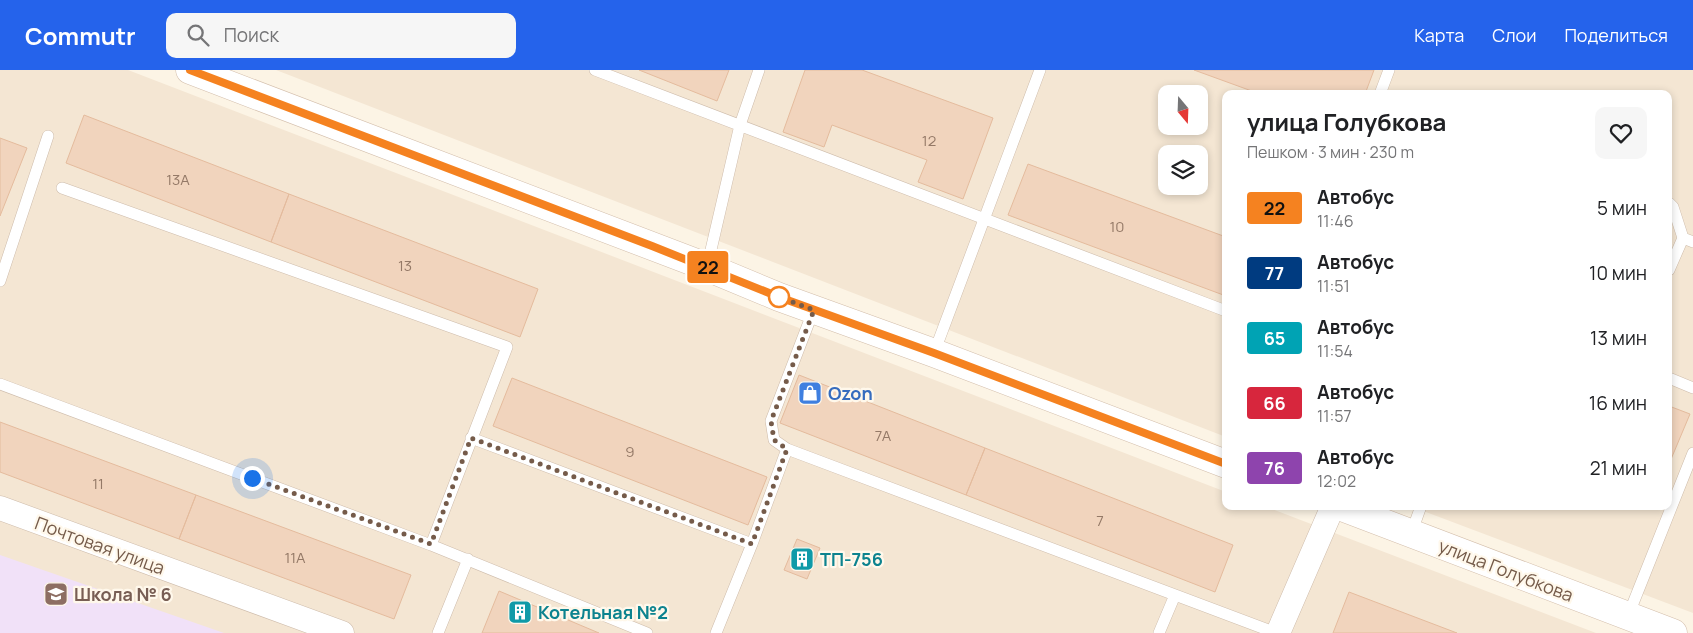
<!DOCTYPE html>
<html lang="ru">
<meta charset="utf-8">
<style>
body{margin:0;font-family:Manrope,sans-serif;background:#f6f6f6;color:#202124;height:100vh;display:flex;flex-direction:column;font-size:19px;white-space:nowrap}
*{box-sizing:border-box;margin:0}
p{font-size:16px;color:#757577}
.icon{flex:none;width:28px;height:28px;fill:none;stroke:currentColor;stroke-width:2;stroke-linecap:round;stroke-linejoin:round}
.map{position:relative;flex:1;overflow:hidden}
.drawer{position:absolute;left:1222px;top:20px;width:450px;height:420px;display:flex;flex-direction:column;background:#fff;border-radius:10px;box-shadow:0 2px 8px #0003}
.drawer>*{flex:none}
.badge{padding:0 10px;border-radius:4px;font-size:18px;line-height:32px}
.needle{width:32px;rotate:161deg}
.fabs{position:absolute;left:1158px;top:15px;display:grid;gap:10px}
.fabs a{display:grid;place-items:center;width:50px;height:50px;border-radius:10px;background:#fff;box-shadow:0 2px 8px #0003;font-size:25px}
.you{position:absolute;width:25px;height:25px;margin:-12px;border:4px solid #fff;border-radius:50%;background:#1a73e8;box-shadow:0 0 0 8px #1a73e833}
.map>.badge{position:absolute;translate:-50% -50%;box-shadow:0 0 0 2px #fff}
.round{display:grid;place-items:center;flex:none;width:52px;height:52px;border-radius:10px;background:#f6f6f6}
.summary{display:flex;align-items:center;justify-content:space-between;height:85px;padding:0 25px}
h1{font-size:24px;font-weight:700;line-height:38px}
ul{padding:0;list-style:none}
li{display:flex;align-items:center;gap:15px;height:65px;padding:0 25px}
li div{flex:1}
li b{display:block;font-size:19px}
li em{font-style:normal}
li .badge{min-width:55px;font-weight:700;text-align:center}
header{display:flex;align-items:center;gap:30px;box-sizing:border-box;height:70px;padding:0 25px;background:#2563eb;color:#fff}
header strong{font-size:24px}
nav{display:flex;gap:28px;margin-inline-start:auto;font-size:18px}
.search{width:350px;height:45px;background:#f6f6f6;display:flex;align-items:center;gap:12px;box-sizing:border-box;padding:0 18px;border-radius:10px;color:#757577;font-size:19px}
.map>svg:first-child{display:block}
.residential{fill:#f4e6d3;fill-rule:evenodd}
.education{fill:#f1e1f8}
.building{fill:#f1d4bd;stroke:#e4bb9d}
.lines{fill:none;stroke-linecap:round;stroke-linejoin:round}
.lane-casing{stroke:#cebcab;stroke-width:12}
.street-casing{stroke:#cebcab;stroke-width:25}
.secondary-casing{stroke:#d3beab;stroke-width:29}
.lane{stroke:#fff;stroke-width:11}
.street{stroke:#fff;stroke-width:24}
.secondary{stroke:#fff;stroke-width:28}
.line-casing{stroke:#fff;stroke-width:11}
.line{stroke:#f58220;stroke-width:8}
.walk{stroke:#755b4a;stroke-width:5;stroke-dasharray:0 9}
.stop-dot{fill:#fff;stroke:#f58220;stroke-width:2.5}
.labels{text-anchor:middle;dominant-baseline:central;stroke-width:4.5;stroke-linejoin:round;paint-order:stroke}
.number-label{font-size:15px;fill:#947967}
.shop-label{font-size:18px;font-weight:bold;fill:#366cbe;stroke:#fff8eb;text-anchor:start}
.street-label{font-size:18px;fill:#755b4a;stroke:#fff8eb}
.culture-label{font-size:18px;font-weight:bold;fill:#0d838f;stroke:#fff8eb;text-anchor:start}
.education-label{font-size:18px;font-weight:bold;fill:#785e54;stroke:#fff8eb;text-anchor:start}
</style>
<header>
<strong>Commutr</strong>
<div class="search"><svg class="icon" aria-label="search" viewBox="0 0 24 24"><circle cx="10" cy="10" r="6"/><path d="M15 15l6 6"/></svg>Поиск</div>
<nav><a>Карта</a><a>Слои</a><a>Поделиться</a></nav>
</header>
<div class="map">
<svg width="1693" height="563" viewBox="0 0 1693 563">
<rect width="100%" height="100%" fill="#fcf4e5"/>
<path class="residential" d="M0,0H128L1226,422V436H1264L1596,563H0Z
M276,0H1693V543L1410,436H1669V24H1226V367ZM1166,24H1199V56H1166ZM1166,84H1199V116H1166Z"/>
<path class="education" d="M0,485L224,563H0Z"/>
<path class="building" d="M639,0H729L717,31Z
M805,0H862L993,48L963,129L918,112L927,90L832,55L824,77L783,62Z
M1194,0H1374L1365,24H1260Z
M84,45L289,124L271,172L66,93Z
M0,68L27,78L0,146Z
M1028,94L1226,167V226L1008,145Z
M289,124L538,219L520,267L271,172Z
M799,305L985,378L966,425L780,353Z
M512,308L767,407L748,455L493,356Z
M1669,336L1690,344L1669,394Z
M0,352L196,425L179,469L0,402Z
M985,378L1233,475L1215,522L966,425Z
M196,425L411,505L394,549L179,469Z
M797,469L820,478L807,509L784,500Z
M499,521L599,563H482Z
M1349,522L1457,563H1333Z"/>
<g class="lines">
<g class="lane-casing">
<path id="lane" d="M595,0L1226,241
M1380,24L1389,0
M62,118L507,277L431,475
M1669,133L1673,137L1683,168L1693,172
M707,197L740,55L759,0
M1669,200L1683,168
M0,211L48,66
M814,239L771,351L774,370L787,379L1276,563
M934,283L1040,0
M1669,308L1693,318
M0,314L431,475L647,563
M471,368L752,474L787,379
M1411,464L1421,436
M1628,546L1693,383
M438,563L468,489
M716,563L752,474
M1159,563L1175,525"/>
</g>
<g class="street-casing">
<path id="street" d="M0,438L342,563
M1278,563L1333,436"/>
</g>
<g class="secondary-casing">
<path id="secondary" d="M190,0L707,197L779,227L934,283L1226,394
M1339,436L1673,563"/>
</g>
<use href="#lane" class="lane"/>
<use href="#street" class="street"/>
<use href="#secondary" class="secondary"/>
</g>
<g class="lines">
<g class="line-casing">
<path id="line" d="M190,0L652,176L779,227L934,283L1226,394"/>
</g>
<use href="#line" class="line"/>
<path class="walk" d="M252,408L431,474L471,368L752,474L787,379L774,370L771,351L814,240L779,227"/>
</g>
<defs>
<g id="shop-square" transform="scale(1.25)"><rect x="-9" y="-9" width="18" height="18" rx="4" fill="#3f7fe0" stroke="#fff8eb"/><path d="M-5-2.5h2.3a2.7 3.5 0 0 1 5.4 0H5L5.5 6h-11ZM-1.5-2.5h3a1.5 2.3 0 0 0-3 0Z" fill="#fff"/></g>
<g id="building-square" transform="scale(1.25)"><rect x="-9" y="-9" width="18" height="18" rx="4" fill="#0f9aa8" stroke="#fff8eb"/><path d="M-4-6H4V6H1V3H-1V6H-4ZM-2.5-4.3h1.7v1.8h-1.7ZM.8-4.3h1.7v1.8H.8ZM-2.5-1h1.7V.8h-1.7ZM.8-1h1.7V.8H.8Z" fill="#fff"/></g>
<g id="school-square" transform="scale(1.25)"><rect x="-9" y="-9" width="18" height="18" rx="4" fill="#8d6e63" stroke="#fff8eb"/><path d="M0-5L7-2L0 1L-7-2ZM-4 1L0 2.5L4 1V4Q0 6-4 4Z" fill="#fff"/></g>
</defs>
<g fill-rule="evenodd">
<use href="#shop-square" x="810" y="323"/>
<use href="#building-square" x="802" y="489"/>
<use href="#school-square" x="56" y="524"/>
<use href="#building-square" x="520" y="542"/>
</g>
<circle class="stop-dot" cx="779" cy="227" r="10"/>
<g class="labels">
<g class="number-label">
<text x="929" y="70">12</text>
<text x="178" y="109">13А</text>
<text x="1117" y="156">10</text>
<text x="405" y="195">13</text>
<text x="883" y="365">7А</text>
<text x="630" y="381">9</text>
<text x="98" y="413">11</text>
<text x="1100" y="450">7</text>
<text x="295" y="487">11А</text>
</g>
<g class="shop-label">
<text x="828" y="323">Ozon</text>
</g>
<g class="street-label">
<text transform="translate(100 475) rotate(20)">Почтовая улица</text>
<text transform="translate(1506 500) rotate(21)">улица Голубкова</text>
</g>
<g class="culture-label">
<text x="820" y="489">ТП-756</text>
<text x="538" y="542">Котельная №2</text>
</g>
<g class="education-label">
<text x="74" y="524">Школа № 6</text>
</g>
</g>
</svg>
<div class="fabs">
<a><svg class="needle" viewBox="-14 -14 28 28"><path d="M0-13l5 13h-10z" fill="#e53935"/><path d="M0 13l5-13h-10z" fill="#757577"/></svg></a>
<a><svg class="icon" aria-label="layers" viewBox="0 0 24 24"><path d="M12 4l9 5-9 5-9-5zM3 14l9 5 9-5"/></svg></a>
</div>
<div class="you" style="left:252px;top:408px"></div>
<b class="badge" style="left:708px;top:197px;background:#f58220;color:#111">22</b>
<section class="drawer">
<div class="summary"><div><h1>улица Голубкова</h1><p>Пешком · 3 мин · 230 m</p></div><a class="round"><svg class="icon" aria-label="heart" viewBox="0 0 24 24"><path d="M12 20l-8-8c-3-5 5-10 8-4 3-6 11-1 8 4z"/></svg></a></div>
<ul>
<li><span class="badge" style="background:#f58220;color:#111">22</span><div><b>Автобус</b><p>11:46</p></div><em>5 мин</em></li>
<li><span class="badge" style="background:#003b80;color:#fff">77</span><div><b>Автобус</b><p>11:51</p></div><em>10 мин</em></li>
<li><span class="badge" style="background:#00a3b4;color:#fff">65</span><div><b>Автобус</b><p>11:54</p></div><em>13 мин</em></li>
<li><span class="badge" style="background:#d7263d;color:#fff">66</span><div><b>Автобус</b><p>11:57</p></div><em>16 мин</em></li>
<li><span class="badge" style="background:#8e44ad;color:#fff">76</span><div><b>Автобус</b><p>12:02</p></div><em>21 мин</em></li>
</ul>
</section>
</div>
